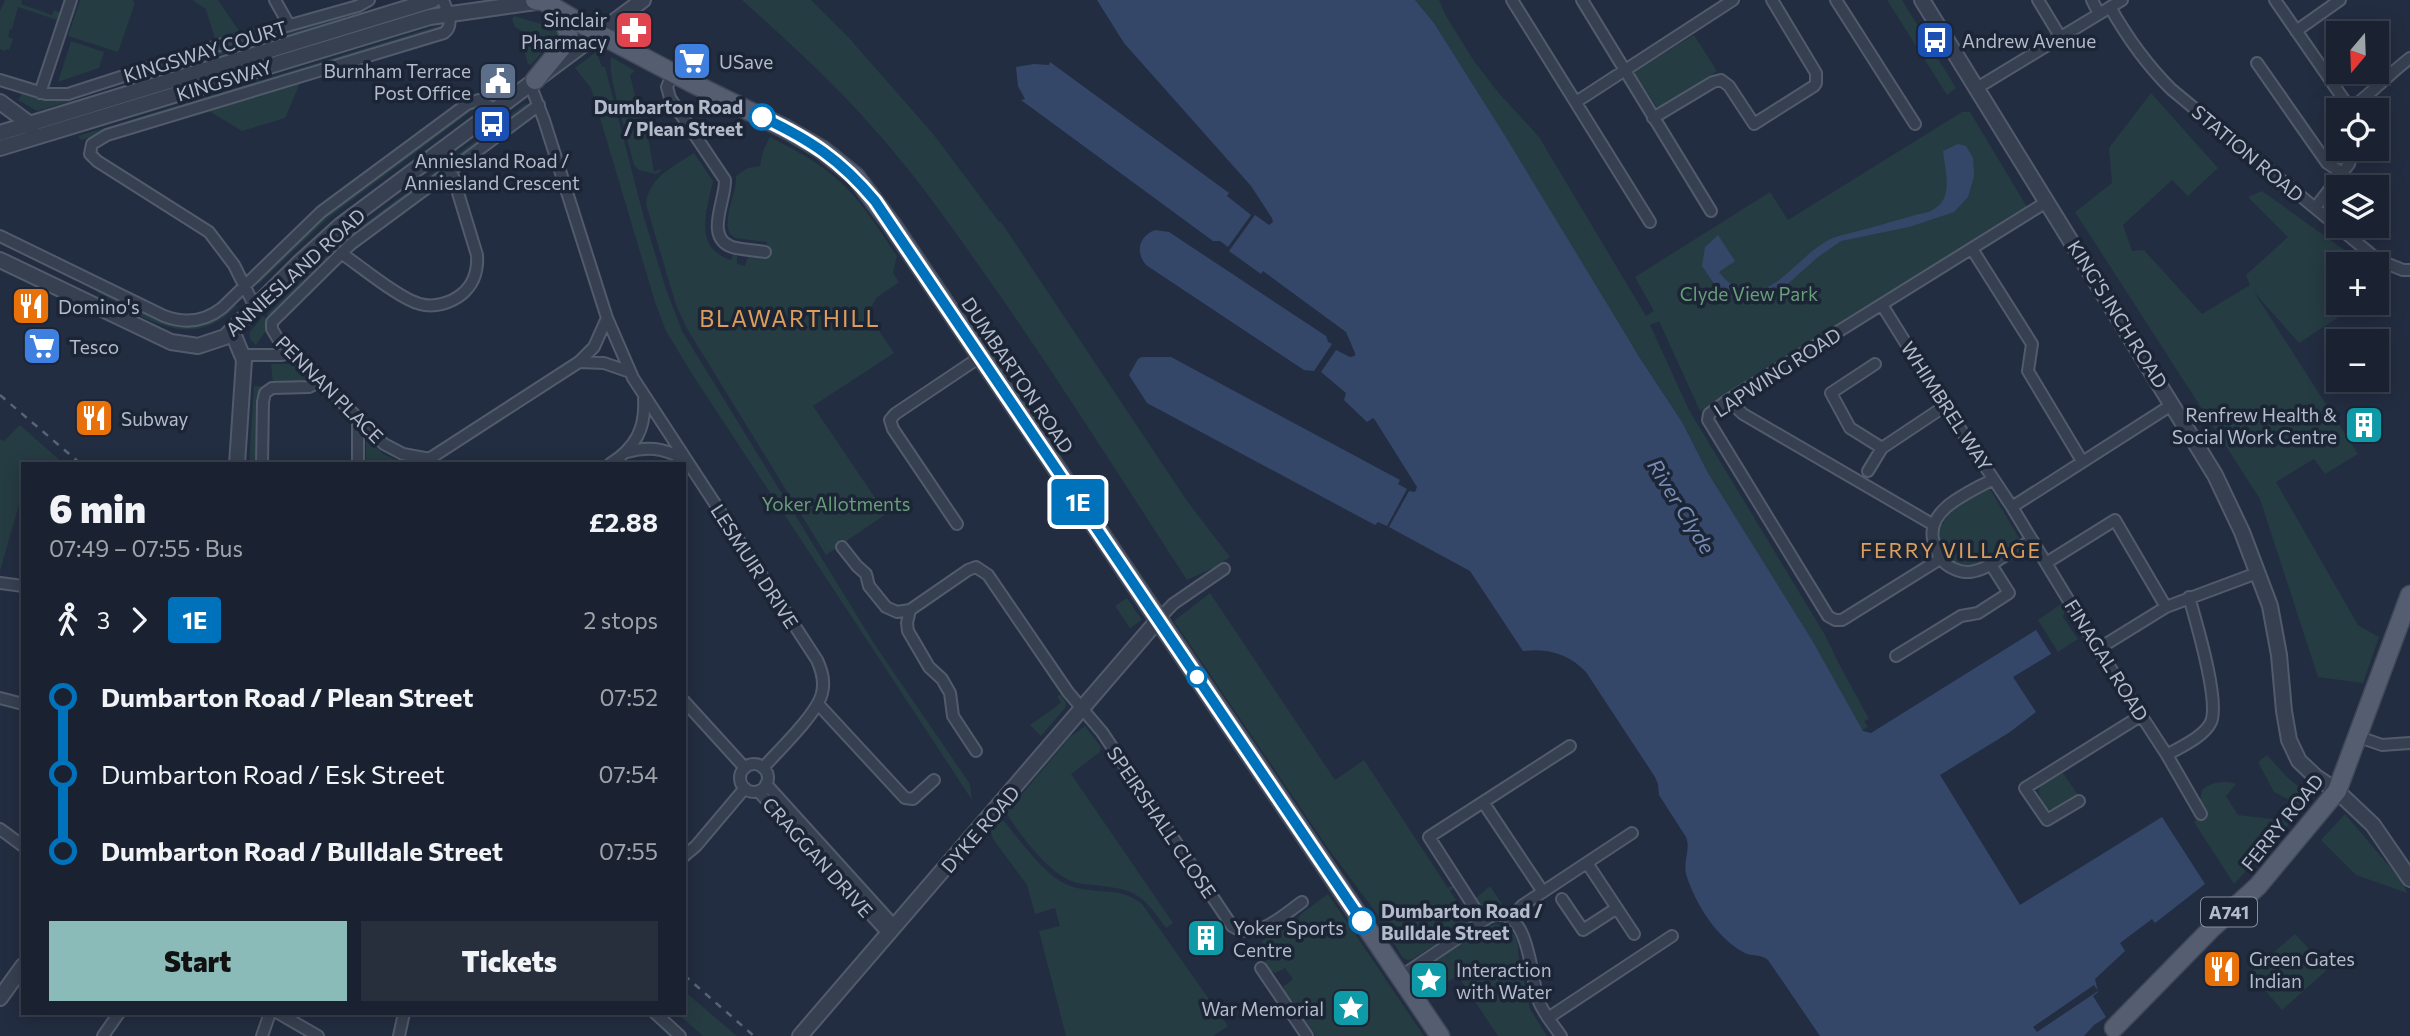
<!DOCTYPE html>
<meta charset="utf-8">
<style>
body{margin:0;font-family:Commissioner,sans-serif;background:#272f3d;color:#f1f3f6;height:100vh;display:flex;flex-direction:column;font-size:26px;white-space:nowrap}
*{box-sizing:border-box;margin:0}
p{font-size:23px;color:#9fa4ab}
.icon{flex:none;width:38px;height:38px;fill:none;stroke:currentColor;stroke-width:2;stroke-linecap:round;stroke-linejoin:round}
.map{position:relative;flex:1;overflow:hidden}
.sheet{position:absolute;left:21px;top:462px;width:665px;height:553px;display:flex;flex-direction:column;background:#1a2231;border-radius:0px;box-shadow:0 4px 18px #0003,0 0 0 2px #383f4d}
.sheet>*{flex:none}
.badge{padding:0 14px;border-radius:5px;font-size:24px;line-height:46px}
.needle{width:46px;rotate:199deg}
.tools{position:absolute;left:2326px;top:21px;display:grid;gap:14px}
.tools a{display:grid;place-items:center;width:63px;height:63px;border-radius:0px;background:#1a2231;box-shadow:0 4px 18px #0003,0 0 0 2px #383f4d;font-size:35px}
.map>.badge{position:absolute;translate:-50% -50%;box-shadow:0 0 0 4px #fff}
.legs{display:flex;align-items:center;gap:10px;height:77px;padding:0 28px;font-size:23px}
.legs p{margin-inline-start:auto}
.head{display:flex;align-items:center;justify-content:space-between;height:119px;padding:0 28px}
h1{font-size:38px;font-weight:800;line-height:52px}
.cta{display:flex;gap:14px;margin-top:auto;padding:14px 28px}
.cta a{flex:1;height:80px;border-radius:0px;background:#8bbbb9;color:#111;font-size:28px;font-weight:800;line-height:80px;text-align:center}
.cta a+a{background:#272f3d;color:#f1f3f6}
ul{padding:0 28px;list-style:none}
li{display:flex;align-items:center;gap:24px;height:77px;font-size:26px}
li i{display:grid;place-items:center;width:10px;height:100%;margin:0 9px;background:currentColor}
li i::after{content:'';width:18px;height:18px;margin:-9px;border:5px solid;border-radius:50%;background:#1a2231}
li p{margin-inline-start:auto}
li:first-child i{background:linear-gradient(#0000 50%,currentColor 0)}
li:last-child i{background:linear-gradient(currentColor 50%,#0000 0)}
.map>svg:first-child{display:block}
.green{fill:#253c42}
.water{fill:#354769}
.pier{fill:#232d41}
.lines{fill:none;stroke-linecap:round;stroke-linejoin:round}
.minor-casing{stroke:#525b6b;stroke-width:14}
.tertiary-casing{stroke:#525b6b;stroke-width:18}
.primary-casing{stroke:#404959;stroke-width:21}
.minor{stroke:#374050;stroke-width:10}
.tertiary{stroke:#374050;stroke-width:14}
.primary{stroke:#555e70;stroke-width:18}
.rail{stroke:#596378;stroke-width:2.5;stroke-dasharray:7 7;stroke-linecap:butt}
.line-1-casing{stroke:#fff;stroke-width:16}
.line-1{stroke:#0072bc;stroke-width:10}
.stop-1-dot{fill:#fff;stroke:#0072bc;stroke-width:3.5}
.labels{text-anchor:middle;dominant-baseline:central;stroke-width:7;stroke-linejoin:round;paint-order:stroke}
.shield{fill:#1c2535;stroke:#868e9e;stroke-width:2}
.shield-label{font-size:18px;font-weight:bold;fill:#b3bbcb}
.poi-label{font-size:19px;fill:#b3bbcb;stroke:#1c2535;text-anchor:start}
.street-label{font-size:19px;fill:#b3bbcb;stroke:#1c2535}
.stop-label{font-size:19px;font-weight:bold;fill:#b3bbcb;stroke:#1c2535;text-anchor:end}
.park-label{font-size:19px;fill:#689e79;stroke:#1c2535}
.water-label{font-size:21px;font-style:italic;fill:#798eb5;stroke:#1c2535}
.neighbourhood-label{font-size:21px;letter-spacing:2px;fill:#dd9e5c;stroke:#1c2535}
.quarter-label{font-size:23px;letter-spacing:2px;fill:#dd9e5c;stroke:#1c2535}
</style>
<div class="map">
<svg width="2410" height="1036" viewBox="0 0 2410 1036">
<rect width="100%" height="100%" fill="#232d41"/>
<path class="green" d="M5,0H22L21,4L52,15L54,10L62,13L54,38L57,20L18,7L12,29H10L8,37L13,39L9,50L6,49L5,51L0,49V11Z
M80,0H132L135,3L118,52L68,36Z
M192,0H218L239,31L215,39L206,9Z
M742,0H811L849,38L934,135L999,222H1001L1187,501L1230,557L1213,568L1187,580C1123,482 1061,383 994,287C958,236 923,185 882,138C839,88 791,44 742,0Z
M1415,0H1439L1446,16L1474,61L1497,91L1539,137L1646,316L1654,311L1635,277L1770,192L1788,220L1962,112H1970L2027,207L1700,411L1659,321L1650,325L1689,410L1825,635L1838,662L1869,719L1864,721L1868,727L1862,730L1812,640L1708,473L1682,422L1622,330L1504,134L1434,23Z
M1887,0H1902L1956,88L1947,95Z
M344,14L345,18L231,52L229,46Z
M514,16L558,29L559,33L531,65L528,64L525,54L529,40L524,32L515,27L512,19Z
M444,24L441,30L81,140L78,136Z
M1694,35L1717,71L1658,109L1634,72Z
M71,41L104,52L99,68L58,82Z
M220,49L221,52L227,51V53L149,77L153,74L152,71Z
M596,52L602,67H605L644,218L665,286L682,331L875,645L970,784L972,800L694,377L666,331L655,302L591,88L575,68Z
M611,57L635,71L630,75L640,116L645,119L654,172L660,169L661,171L656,174L639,170L634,165L621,116L625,115L624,107L619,108C615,91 609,73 611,57Z
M300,83L285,118L242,131L209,111Z
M23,92L47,99L74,97L75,100L37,111L18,100Z
M2151,93L2218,168L2188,196L2172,180L2123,225L2132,251L2144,250L2202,314L2250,285L2246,275L2288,237L2248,197L2262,191L2364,264H2338V303H2372L2370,308L2340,316L2299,343L2254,292L2358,454L2325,474L2314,459L2276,482L2358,625L2379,637L2363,683L2318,677L2260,499L2075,212L2112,183L2109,148Z
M526,103L529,107L347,243L271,316L267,314L344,239Z
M472,106L475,107L474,109L328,218L259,284L256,281L324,215Z
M770,137C791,148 812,159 831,174C859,196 878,228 897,256L893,273L899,282L876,298L868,314L894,353L813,406L886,514L826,555L686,327L676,305L646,204C649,177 673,167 694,153L713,181C707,210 692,248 731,260L734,253L737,256V264L745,266L747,259L751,255L764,257L767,242L735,238L730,234C722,218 737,194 736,176L748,168L760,166L763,151Z
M99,288L179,325L234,303L237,306C229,313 221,321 210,325C173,342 129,308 97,292Z
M263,316L267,319L265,332L256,345L250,339L249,333Z
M271,364H292L305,377V381L273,383Z
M254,386L267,387L258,464H249Z
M20,425L64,464H23V491L0,571V439L4,441Z
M368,439L383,454L406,464H366V440Z
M1990,489L2019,538C2011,547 1983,566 1971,567C1949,569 1933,545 1939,525L1943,524C1949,507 1975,497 1990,489Z
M1210,593L1335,780L1364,760L1448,888L1455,884L1456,886L1450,891L1467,917L1474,914L1476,917L1413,959L1407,960L1402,957L1377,914L1327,847L1174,621Z
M1127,598L1142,620L1130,628L1115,606Z
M2061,604L2065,610L2063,617L2078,639L2058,652L2038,620Z
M1060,694L1066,703L1065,708L1041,736L1030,725L1057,706L1061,702L1057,697Z
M1085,726L1101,747L1100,752L1071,774L1173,923L1166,928C1142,894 1137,890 1095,885C1086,884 1077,884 1069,880C1045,869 1020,834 1006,813L1070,737Z
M2267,755L2286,776L2305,792L2309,799L2300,812L2234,884L2194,822L2206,813L2200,800L2202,790C2211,782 2225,780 2236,784L2226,796L2238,815L2272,819L2287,815L2289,810L2287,808L2288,799L2274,792L2258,762Z
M2063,773L2078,795L2056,809H2048C2029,785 2043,785 2063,773Z
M2345,814L2402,881L2407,893L2356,875L2321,840Z
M1001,818C1020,839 1044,876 1070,886C1095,895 1121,886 1142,904L1228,1026L1213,1036H1066L1039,931L1060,926L1055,908L1035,914L1027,885L993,839L990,830Z
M1490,886L1504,907H1492L1483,912L1476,903V898Z
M1328,894L1424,1036H1316L1284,990V986L1293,979L1285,968L1275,973L1271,971L1260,952L1262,941L1281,926L1291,932L1301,925L1298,918L1301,914Z
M1495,924C1509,925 1520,938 1518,952L1530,1009L1547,1036H1498L1458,976L1427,993L1417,978L1421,971L1484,928Z
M2295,934L2328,969L2282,1010L2250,973Z
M684,991L737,1036H703L677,1013H684Z"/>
<path class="water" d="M1097,0H1415L1434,23L1504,134L1638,355L1682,422L1708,473L1812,640L1863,731L1871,733L2036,630L2051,654L2013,677L2036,712L2010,732L1940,775L2020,905L2162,817L2205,884L2155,923L2152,919L2120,943L2125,951L2095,979L2098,992L2093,996L2106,1017L2094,1025L2084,1036H1820L1768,960C1759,953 1751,957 1743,952C1716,937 1695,903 1686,874C1683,861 1691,849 1686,837L1659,795L1658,784L1655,777L1586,672C1569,654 1548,648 1523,651L1470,571L1389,527L1409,491L1415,492L1417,487L1375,420L1373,418L1367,422L1344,400L1346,393L1321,372L1336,350L1350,357L1355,356V353L1346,332L1263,271L1261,274L1229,251L1255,215L1269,225L1273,222L1272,218L1251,186L1124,43Z
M1050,62L1229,193L1227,196L1251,215L1228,247L1220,241H1213L1021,100L1025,99L1018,86L1016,67L1034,64L1049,65Z
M1958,144L1966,146L1973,158L1974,176L1968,197L1954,212L1909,227L1841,241L1818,257L1773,297L1748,302L1721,294L1702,266L1705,247L1718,235L1735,261L1719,272C1726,282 1741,293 1755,291C1786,286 1807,245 1839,236C1863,230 1887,223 1912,216C1920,213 1929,214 1937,207C1953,195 1945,169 1943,151Z
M1155,230L1169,232L1326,336L1328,342L1332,344L1314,371L1304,370L1146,265C1135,252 1139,236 1155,230Z
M1142,357H1171L1400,480L1398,484L1407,489L1387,526L1378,522L1375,525L1147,403L1129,375L1138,359Z"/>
<path class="pier" d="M2094,985L2098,991L2037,1032L2033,1027Z"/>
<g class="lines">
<g class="minor-casing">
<path id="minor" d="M275,0L289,25
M1512,0L1650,222
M1582,0L1711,211
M1836,0L1915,124
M2038,0L2061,38
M2092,0L2099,14
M2275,0L2351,110
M2110,7C2128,39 2146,64 2171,89L2378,260L2403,270H2410
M2296,31L2340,0
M2257,63L2327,163L2342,173
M673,73L667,87L670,98L725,180C726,200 704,237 732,247C742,250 755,250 765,252
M0,80L46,94H68L226,43L358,6L369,0
M530,84L544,120L607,318L633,378L817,660C822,671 825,681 822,693C818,713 778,751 763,768
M1977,88L2122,0
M40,93L71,0
M1576,102L1733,0
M2350,109C2372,93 2389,74 2410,58
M1653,118L1713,82L1721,80L1729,86L1754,124L1814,86L1816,83V73L1772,0
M2315,208L2349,164L2354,149
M0,236L164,316C185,324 204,322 222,308L321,212L467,104L479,100L494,109
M1972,249L2032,344L2028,371L2082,461
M341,253C360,266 400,299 420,304C434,308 451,303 462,294C474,284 478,270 477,255L451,170
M1882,305L1945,406L2012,507L2098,649L2167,755L2201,814
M255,307L234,265L209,232L97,161L90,154L92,144L107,135L444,33C455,25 447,11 443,0
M244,355H282L290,351
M579,362L594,347L607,318
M1875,364L1831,393L1850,428L1882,448L1945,406
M1728,400L1743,414L1932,524
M358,419V464
M627,452C647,446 663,448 682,458
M430,459L403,454L384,444L278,339L272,329V322L351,244L539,105
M426,461L579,362L604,363L630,372
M262,464L263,402L265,393L272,388L309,387L320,381
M610,464C635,448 646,429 644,399
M1868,471L1882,448
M1993,479C1971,492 1927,508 1933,539C1935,546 1937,554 1941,559C1947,567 1960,573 1970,572C1993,569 2011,547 2033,541
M2012,507L2173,404
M957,524L893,429L890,420L895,414L980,357
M842,547L857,566L866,574L869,586L886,607L897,612L910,610
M1940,559L1842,620H1835L1828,616L1708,420L1709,414L1728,400L2048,201
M2046,563L2115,520L2166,607
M0,583L23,586
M1158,620L1173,604L1224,569
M2098,649L2166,607L2257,573
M1896,656L1961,616L1978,613L2009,593L1990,563
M0,698L23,704
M684,701L745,768
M818,704L905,798L913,799L934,780
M2359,737L2382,745L2410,743
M976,751L953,716L950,693L942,679L929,667L908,631L907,623L910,610L968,570L976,567L988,575L1068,692L1102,732L1232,926C1257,942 1283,915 1302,902
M2167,755C2180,747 2204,737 2211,722C2220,700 2196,622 2189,597
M740 778a14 14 0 1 1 28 0a14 14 0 1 1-28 0Z
M766,784L890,921L893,929
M758,791L883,928L893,929
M2079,801L2047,820L2025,788L2142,715
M1483,802L1543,892
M0,829L23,846
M684,856L696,846L745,788
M1587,863L1634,934
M1562,899L1583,930L1617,908
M1510,918L1523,905L1632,833
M1483,921L1429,837L1570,746
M1261,968L1307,1036
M1400,977L1489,917C1529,901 1531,977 1538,999C1542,1012 1553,1024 1561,1036
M278,1013L318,1036
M655,1013L680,1036
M1548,1018L1672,936
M103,1036L119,1013
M262,1036L270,1013
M399,1036L404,1013"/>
</g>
<g class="tertiary-casing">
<path id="tertiary" d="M1922,0L2215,475L2242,532L2270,606L2279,655L2284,711L2289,740L2299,761L2316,777L2337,791L2373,825L2410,879
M0,102L30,124L32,131
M0,133L433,0
M0,148L430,17L543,1
M0,260L171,342L198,346L225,337L299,263L341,225L643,0
M232,331L244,360L237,464
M0,998L23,966
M800,1036L1158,620"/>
</g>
<g class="primary-casing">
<path id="primary" d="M535,0L543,1L599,34L692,83L786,129L821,149L856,177L892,225L1440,1036
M535,80L568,40V33L560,12
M2114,1028L2212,928L2258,886L2337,791L2410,595"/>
</g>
<use href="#minor" class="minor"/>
<use href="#tertiary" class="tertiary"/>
<use href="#primary" class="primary"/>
<path class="rail" d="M0,395L81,464
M684,975L754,1036"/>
</g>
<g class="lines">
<g class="line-1-casing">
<path id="line-1" d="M762,117C810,140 840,159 875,201L1362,921"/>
</g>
<use href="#line-1" class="line-1"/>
</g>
<defs>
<g id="pharmacy-square" transform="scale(2.0125)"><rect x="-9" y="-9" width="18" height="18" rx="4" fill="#e0444e" stroke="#1c2535"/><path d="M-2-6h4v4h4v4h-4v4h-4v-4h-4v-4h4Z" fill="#fff"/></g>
<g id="bus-square" transform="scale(2.0125)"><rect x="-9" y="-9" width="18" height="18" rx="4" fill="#1a4fb4" stroke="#1c2535"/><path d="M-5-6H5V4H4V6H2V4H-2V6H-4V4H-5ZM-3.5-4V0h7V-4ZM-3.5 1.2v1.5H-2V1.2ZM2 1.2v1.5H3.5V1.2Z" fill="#fff"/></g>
<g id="supermarket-square" transform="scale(2.0125)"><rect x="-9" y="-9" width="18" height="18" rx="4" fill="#3f7fe0" stroke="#1c2535"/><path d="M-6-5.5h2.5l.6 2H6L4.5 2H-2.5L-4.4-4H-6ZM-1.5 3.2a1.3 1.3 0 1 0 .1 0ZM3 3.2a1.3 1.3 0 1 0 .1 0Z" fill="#fff"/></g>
<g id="civic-square" transform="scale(2.0125)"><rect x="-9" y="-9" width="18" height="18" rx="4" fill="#5c6f8a" stroke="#1c2535"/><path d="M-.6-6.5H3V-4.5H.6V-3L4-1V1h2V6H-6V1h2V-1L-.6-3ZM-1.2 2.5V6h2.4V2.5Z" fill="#fff"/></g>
<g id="restaurant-square" transform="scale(2.0125)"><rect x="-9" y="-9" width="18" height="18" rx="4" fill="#e8710a" stroke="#1c2535"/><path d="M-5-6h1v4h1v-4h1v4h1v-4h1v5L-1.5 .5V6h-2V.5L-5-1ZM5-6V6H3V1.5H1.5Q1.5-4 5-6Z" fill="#fff"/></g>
<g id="building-square" transform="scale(2.0125)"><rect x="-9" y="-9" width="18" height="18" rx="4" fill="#0f9aa8" stroke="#1c2535"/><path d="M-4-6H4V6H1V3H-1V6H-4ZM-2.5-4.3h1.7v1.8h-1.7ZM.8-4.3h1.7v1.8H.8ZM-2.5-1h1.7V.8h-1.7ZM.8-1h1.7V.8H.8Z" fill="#fff"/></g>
<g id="sight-square" transform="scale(2.0125)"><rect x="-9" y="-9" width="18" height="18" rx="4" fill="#0f9aa8" stroke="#1c2535"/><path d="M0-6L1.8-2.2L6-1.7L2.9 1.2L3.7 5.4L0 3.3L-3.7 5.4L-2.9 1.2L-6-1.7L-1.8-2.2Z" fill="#fff"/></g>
</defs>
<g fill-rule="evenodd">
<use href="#pharmacy-square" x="634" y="30"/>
<use href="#bus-square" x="1935" y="40"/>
<use href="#supermarket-square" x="692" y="61"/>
<use href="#civic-square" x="498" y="81"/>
<use href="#bus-square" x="492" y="124"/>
<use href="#restaurant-square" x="31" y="306"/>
<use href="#supermarket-square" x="42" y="346"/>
<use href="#restaurant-square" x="94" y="418"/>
<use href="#building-square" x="2364" y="425"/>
<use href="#building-square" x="1206" y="938"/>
<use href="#restaurant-square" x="2222" y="969"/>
<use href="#sight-square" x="1429" y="980"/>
<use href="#sight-square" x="1351" y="1008"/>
</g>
<g class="stop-1-dot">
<circle cx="762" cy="117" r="12"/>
<circle cx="1197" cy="677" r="9"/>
<circle cx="1362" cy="921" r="12"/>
</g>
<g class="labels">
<rect class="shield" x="2201" y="897.5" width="56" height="29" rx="5"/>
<g class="shield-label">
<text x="2229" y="912">A741</text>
</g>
<g class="poi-label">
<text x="607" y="19" text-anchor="end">Sinclair<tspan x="607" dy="22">Pharmacy</tspan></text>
<text x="1962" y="40">Andrew Avenue</text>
<text x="719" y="61">USave</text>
<text x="471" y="70" text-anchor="end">Burnham Terrace<tspan x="471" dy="22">Post Office</tspan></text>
<text x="492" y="160" text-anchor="middle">Anniesland Road /<tspan x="492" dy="22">Anniesland Crescent</tspan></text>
<text x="58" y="306">Domino's</text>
<text x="69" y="346">Tesco</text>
<text x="2337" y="414" text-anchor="end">Renfrew Health &amp;<tspan x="2337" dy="22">Social Work Centre</tspan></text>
<text x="121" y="418">Subway</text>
<text x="1233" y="927">Yoker Sports<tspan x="1233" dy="22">Centre</tspan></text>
<text x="2249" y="958">Green Gates<tspan x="2249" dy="22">Indian</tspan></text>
<text x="1456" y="969">Interaction<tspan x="1456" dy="22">with Water</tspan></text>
<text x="1324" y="1008" text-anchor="end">War Memorial</text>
</g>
<g class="street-label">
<text transform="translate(205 51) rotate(-17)">KINGSWAY COURT</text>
<text transform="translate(224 80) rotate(-17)">KINGSWAY</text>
<text transform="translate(2248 153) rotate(40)">STATION ROAD</text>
<text transform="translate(295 272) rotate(-42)">ANNIESLAND ROAD</text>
<text transform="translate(2118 314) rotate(58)">KING'S INCH ROAD</text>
<text transform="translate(1777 372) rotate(-33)">LAPWING ROAD</text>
<text transform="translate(1018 375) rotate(56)">DUMBARTON ROAD</text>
<text transform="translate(330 389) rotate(45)">PENNAN PLACE</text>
<text transform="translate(1947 406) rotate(57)">WHIMBREL WAY</text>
<text transform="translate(755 566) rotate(57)">LESMUIR DRIVE</text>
<text transform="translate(2107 660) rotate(58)">FINAGAL ROAD</text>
<text transform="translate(1162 822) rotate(56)">SPEIRSHALL CLOSE</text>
<text transform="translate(2282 822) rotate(-51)">FERRY ROAD</text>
<text transform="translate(980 829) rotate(-49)">DYKE ROAD</text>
<text transform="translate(818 857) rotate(48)">CRAGGAN DRIVE</text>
</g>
<g class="stop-label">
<text x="743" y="106">Dumbarton Road<tspan x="743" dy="22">/ Plean Street</tspan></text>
<text x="1381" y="910" text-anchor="start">Dumbarton Road /<tspan x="1381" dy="22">Bulldale Street</tspan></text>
</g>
<g class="park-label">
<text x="1749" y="293">Clyde View Park</text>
<text x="836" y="503">Yoker Allotments</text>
</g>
<g class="water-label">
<text transform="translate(1682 506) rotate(58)">River Clyde</text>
</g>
<g class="neighbourhood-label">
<text x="1951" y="549">FERRY VILLAGE</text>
</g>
<g class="quarter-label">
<text x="790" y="318">BLAWARTHILL</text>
</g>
</g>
</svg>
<div class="tools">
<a><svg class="needle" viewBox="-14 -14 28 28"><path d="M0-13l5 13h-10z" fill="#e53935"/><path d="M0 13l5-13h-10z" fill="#9fa4ab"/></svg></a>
<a><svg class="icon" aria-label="locate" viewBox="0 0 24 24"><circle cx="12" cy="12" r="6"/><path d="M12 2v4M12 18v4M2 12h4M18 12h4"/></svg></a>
<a><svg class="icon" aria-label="layers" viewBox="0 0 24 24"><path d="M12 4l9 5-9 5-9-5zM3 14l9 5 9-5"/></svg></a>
<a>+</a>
<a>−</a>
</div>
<b class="badge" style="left:1078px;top:502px;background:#0072bc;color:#fff">1E</b>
<section class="sheet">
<div class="head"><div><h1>6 min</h1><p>07:49 – 07:55 · Bus</p></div><b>£2.88</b></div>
<div class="legs"><svg class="icon" aria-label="walk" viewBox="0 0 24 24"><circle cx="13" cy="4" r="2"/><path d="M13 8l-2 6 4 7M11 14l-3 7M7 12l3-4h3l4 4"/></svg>3<svg class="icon" aria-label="forward" viewBox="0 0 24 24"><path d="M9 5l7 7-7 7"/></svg><b class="badge" style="background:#0072bc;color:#fff">1E</b><p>2 stops</p></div>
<ul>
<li><i style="color:#0072bc"></i><b>Dumbarton Road / Plean Street</b><p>07:52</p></li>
<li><i style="color:#0072bc"></i><span>Dumbarton Road / Esk Street</span><p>07:54</p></li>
<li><i style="color:#0072bc"></i><b>Dumbarton Road / Bulldale Street</b><p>07:55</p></li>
</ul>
<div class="cta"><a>Start</a><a>Tickets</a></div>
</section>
</div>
